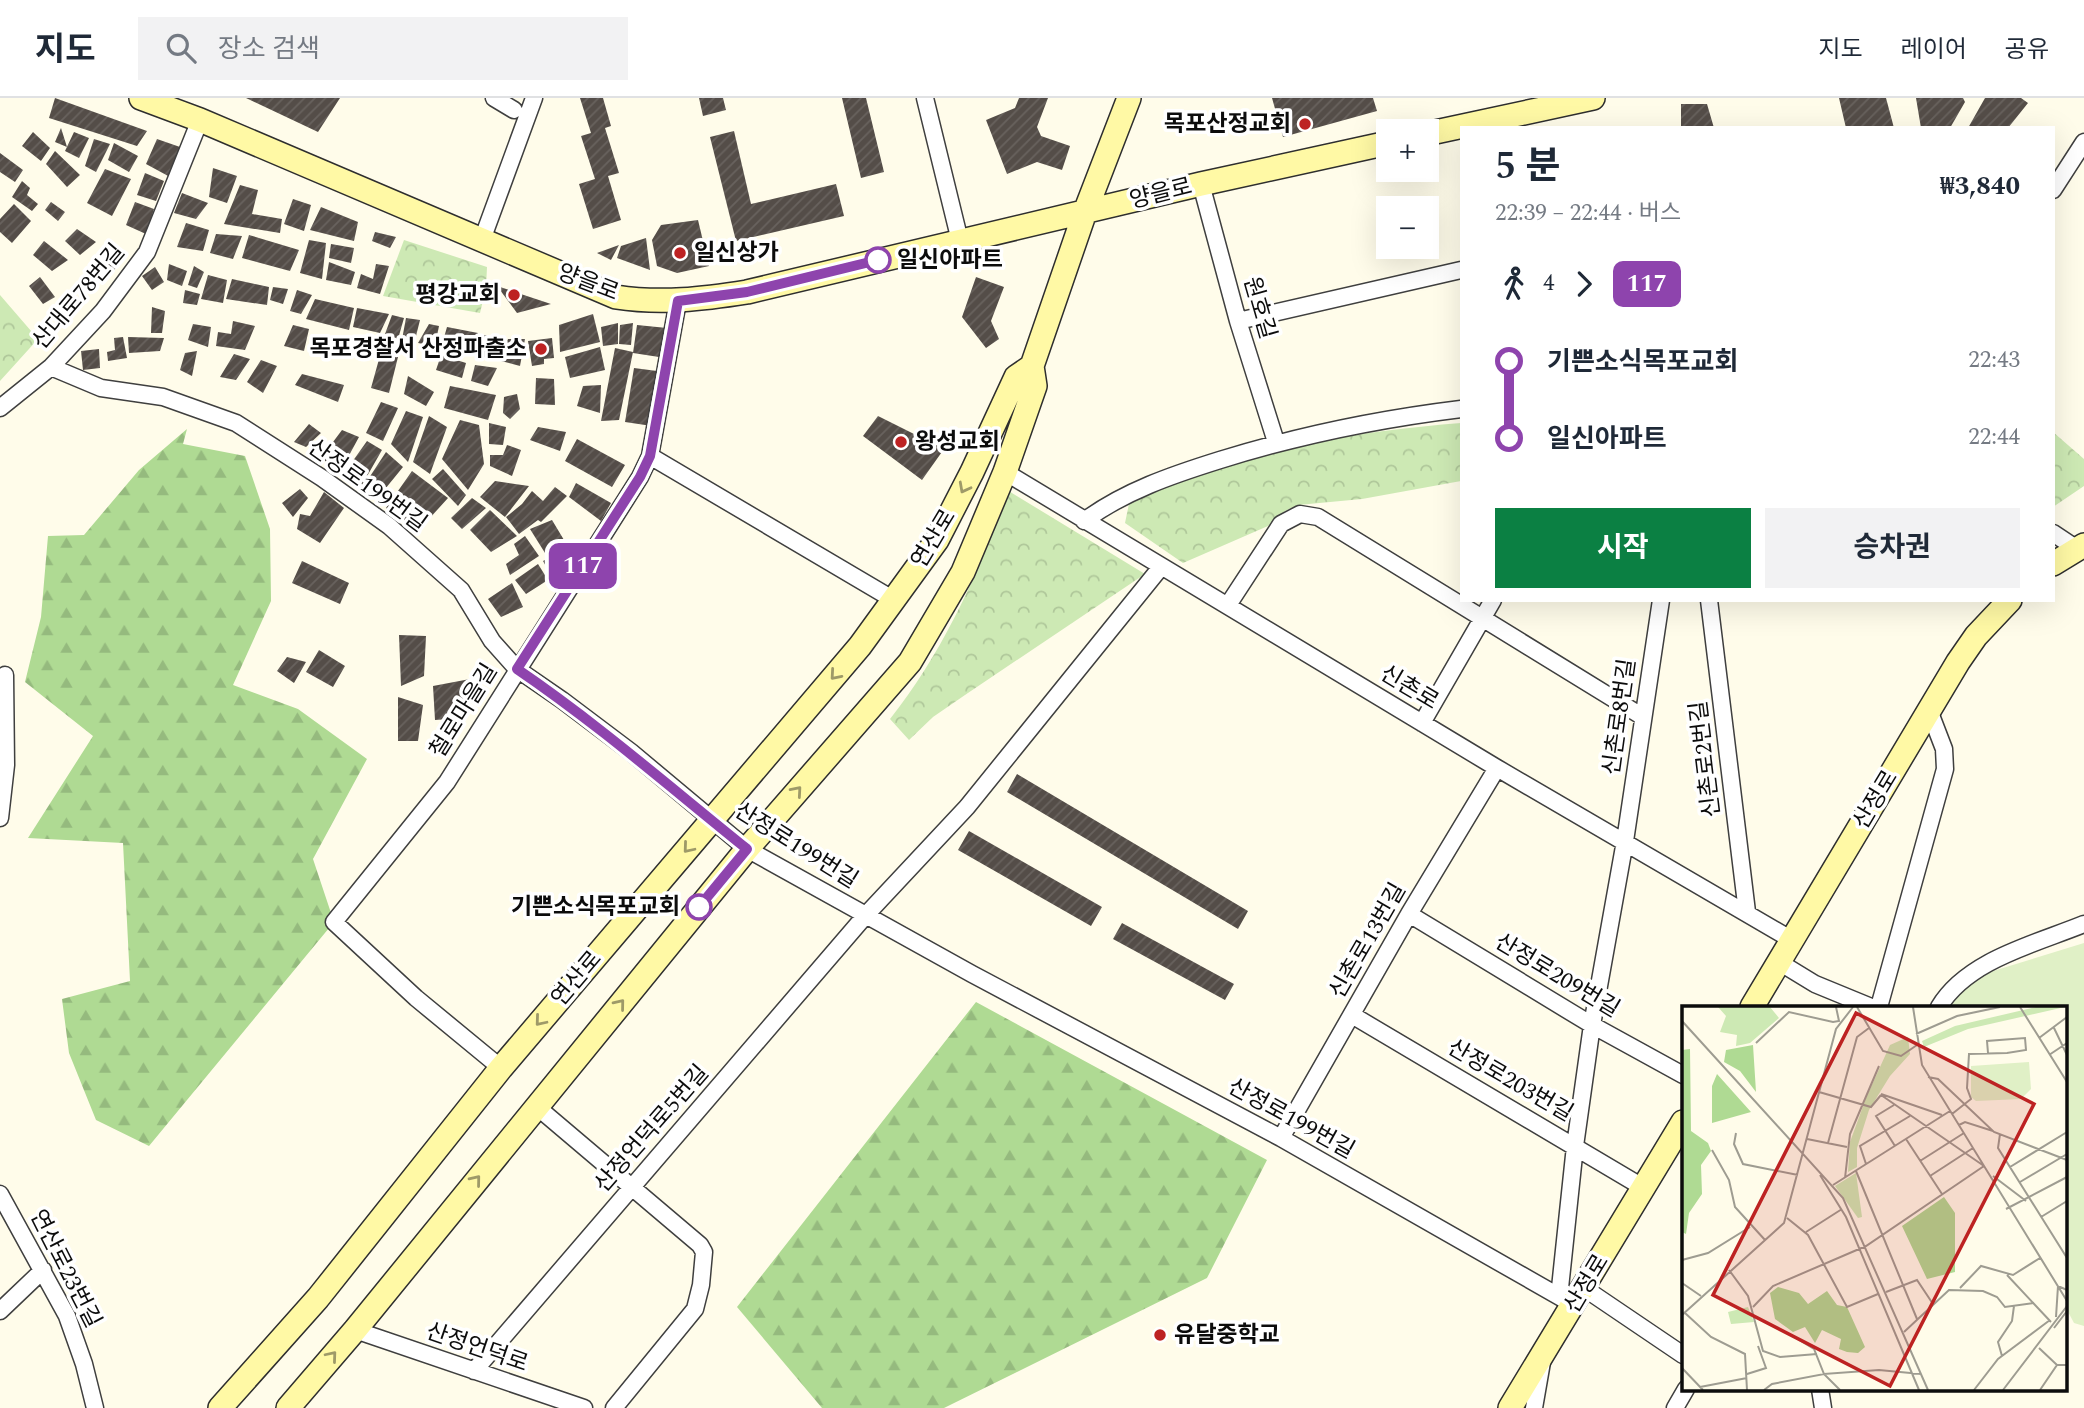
<!DOCTYPE html>
<html lang="ko">
<meta charset="utf-8">
<style>
body{margin:0;font-family:Spectral,"Noto Sans KR",serif;background:#f2f2f3;color:#1f2937;height:100vh;display:flex;flex-direction:column;font-size:26px;white-space:nowrap}
*{box-sizing:border-box;margin:0}
p{font-size:23px;color:#747a83}
.icon{flex:none;width:38px;height:38px;fill:none;stroke:currentColor;stroke-width:2;stroke-linecap:round;stroke-linejoin:round}
.map{position:relative;flex:1;overflow:hidden}
.sheet{position:absolute;left:1460px;top:28px;width:595px;height:476px;display:flex;flex-direction:column;background:#fff;border-radius:0px;box-shadow:0 7px 28px #0002}
.sheet>*{flex:none}
.badge{padding:0 14px;border-radius:10px;font-size:24px;line-height:46px}
.fabs{position:absolute;left:1376px;top:21px;display:grid;gap:14px}
.fabs a{display:grid;place-items:center;width:63px;height:63px;border-radius:0px;background:#fff;box-shadow:0 7px 28px #0002;font-size:35px}
.map>.badge{position:absolute;translate:-50% -50%;box-shadow:0 0 0 4px #fff}
.legs{display:flex;align-items:center;gap:10px;height:77px;padding:0 35px;font-size:23px}
.legs p{margin-inline-start:auto}
.summary{display:flex;align-items:center;justify-content:space-between;height:119px;padding:0 35px}
h1{font-size:38px;font-weight:700;line-height:52px}
.primary-button{display:flex;gap:14px;margin-top:auto;padding:14px 35px}
.primary-button a{flex:1;height:80px;border-radius:0px;background:#0b8043;color:#fff;font-size:28px;font-weight:700;line-height:80px;text-align:center}
.primary-button a+a{background:#f2f2f3;color:#1f2937}
ul{padding:0 35px;list-style:none}
li{display:flex;align-items:center;gap:24px;height:77px;font-size:26px}
li i{display:grid;place-items:center;width:10px;height:100%;margin:0 9px;background:currentColor}
li i::after{content:'';width:18px;height:18px;margin:-9px;border:5px solid;border-radius:50%;background:#fff}
li p{margin-inline-start:auto}
li:first-child i{background:linear-gradient(#0000 50%,currentColor 0)}
li:last-child i{background:linear-gradient(currentColor 50%,#0000 0)}
header{display:flex;align-items:center;gap:42px;box-sizing:border-box;height:98px;padding:0 35px;background:#fff;border-bottom:2px solid #e0e1e3}
header strong{font-size:33px}
nav{display:flex;gap:38px;margin-inline-start:auto;font-size:24px}
.search{width:490px;height:63px;background:#f2f2f3;display:flex;align-items:center;gap:18px;box-sizing:border-box;padding:0 24px;border-radius:0px;color:#747a83;font-size:26px}
.map>svg:first-child{display:block}
.forest{fill:url(#forest-firs)}
.park{fill:url(#park-crowns)}
.pitch{fill:#e0f0c6}
.building{fill:url(#building-hatch)}
.lines{fill:none;stroke-linecap:round;stroke-linejoin:round}
.street-casing{stroke:#3f3f3f;stroke-width:19}
.secondary-casing{stroke:#2e2e2e;stroke-width:26}
.street{stroke:#fff;stroke-width:16}
.secondary{stroke:#fff9a5;stroke-width:23}
.oneway{stroke:#9e9a68}
.line-1-casing{stroke:#fff;stroke-width:16}
.line-1{stroke:#8e44ad;stroke-width:10}
.poi-dot{fill:#bd2222;stroke:#fff;stroke-width:2.5}
.stop-1-dot{fill:#fff;stroke:#8e44ad;stroke-width:3.5}
.labels{text-anchor:middle;dominant-baseline:central;stroke-width:7;stroke-linejoin:round;paint-order:stroke}
.poi-label{font-size:23px;font-weight:bold;fill:#0c0c0c;stroke:#fff;text-anchor:end}
.street-label{font-size:23px;fill:#0c0c0c;stroke:#fff}
.stop-label{font-size:23px;font-weight:bold;fill:#0c0c0c;stroke:#fff;text-anchor:start}
.inset-road{fill:none;stroke:#9e9c91;stroke-width:2}
.view{fill:#bd2222;fill-opacity:0.15;stroke:#bd2222;stroke-width:3.5}
.inset-edge{fill:none;stroke:#0c0c0c;stroke-width:3.5}
</style>
<header>
<strong>지도</strong>
<div class="search"><svg class="icon" aria-label="search" viewBox="0 0 24 24"><circle cx="10" cy="10" r="6"/><path d="M15 15l6 6"/></svg>장소 검색</div>
<nav><a>지도</a><a>레이어</a><a>공유</a></nav>
</header>
<div class="map">
<svg width="2084" height="1310" viewBox="0 0 2084 1310">
<defs>
<pattern id="forest-firs" width="22" height="20" patternUnits="userSpaceOnUse" patternTransform="scale(1.75)"><rect width="22" height="20" fill="#afda93"/><path d="M5 1l3.5 6h-7zM16 11l3.5 6h-7z" fill="#95ba7e"/></pattern>
<pattern id="park-crowns" width="20" height="18" patternUnits="userSpaceOnUse" patternTransform="scale(1.75)"><rect width="20" height="18" fill="#cde9b4"/><path d="M2 6a3 3 0 1 1 6 0M12 15a3 3 0 1 1 6 0" fill="none" stroke="#afc79a"/></pattern>
<pattern id="building-hatch" width="6" height="6" patternUnits="userSpaceOnUse" patternTransform="scale(1.75)"><rect width="6" height="6" fill="#544d48"/><path d="M-1 1l2-2M0 6l6-6M5 7l2-2" fill="none" stroke="#68625e"/></pattern>
</defs>
<rect width="100%" height="100%" fill="#fffcea"/>
<path class="forest" d="M187,331L183,346L245,358L270,431L271,503L233,587L298,611L367,661L313,761L334,824L149,1048L96,1022L69,955L62,901L130,883L123,745L28,740L93,638L25,584L41,519L48,438L84,437L139,372Z
M976,904L1267,1062L1207,1180L944,1310H822L737,1209Z"/>
<path class="park" d="M404,142L487,169L486,190L480,215L383,198Z
M0,197L38,241L0,283Z
M1461,325V383L1362,401L1298,407L1285,413L1268,428L1183,465L1125,425L1130,401C1189,380 1250,359 1311,345C1360,335 1411,329 1461,325Z
M2053,334L2084,361V388L2053,409Z
M1007,392L1145,476L965,597L933,619L909,642L890,621C943,554 980,474 1007,392Z"/>
<path class="pitch" d="M2084,845V1228L2074,1225L2065,1208V909H1950L1970,882L1980,877Z"/>
<path class="building" d="M55,0L147,33L137,48L49,20Z
M246,0H340L318,34Z
M580,0H603L611,28L605,30L619,75L608,78L621,122L593,131L579,86L595,81L581,38L591,35Z
M699,0H723L726,12L703,18Z
M842,0H866L884,74L861,80Z
M1019,0H1048L1037,29L1041,38L1070,48L1062,72L1037,64L1007,76L986,22L1015,10Z
M1272,0H1373L1377,13L1283,39Z
M1839,0H1886L1894,30H1846Z
M1916,0H1963L1965,4L1950,30H1921Z
M1985,0H2021L2028,5L2008,30H1968Z
M1681,6H1707L1714,30H1681Z
M61,30L67,49L55,44Z
M734,33L751,106L836,86L844,118L736,143L710,39Z
M33,34L50,50L41,63L22,48Z
M74,34L89,40L79,60L65,53Z
M94,41L110,46L96,74L85,68Z
M157,41L180,49L170,79L146,66Z
M114,45L138,58L129,74L108,62Z
M55,53L80,77L67,89L46,66Z
M0,55L23,72L15,84L0,74Z
M213,70L237,78L227,105L209,99Z
M105,71L131,81L112,118L87,105Z
M145,75L164,83L156,103L137,97Z
M22,83L30,90L27,97L38,106L32,113L12,99Z
M240,87L258,92L252,116L282,121L280,135L224,126Z
M182,95L208,105L196,121L174,115Z
M293,101L311,107L304,133L284,126Z
M51,104L65,114L58,123L45,112Z
M135,104L154,111L146,136L126,127Z
M14,106L31,123L12,145L0,134V121Z
M321,109L358,124L354,143L310,132Z
M698,122L709,168L677,175L657,168L652,142L661,127Z
M186,125L209,132L203,153L177,149Z
M77,131L96,144L80,157L65,143Z
M375,134L396,139L390,150L372,143Z
M216,136L242,138L233,161L210,155Z
M249,137L299,152L290,173L242,160Z
M646,140L650,172L617,160L621,148Z
M309,142L326,145L322,181L300,175Z
M44,143L68,162L52,173L33,157Z
M104,146L123,162L109,178Z
M331,146L354,150L351,165L329,160Z
M619,147L611,162L597,155Z
M329,164L355,174L351,187L326,182Z
M169,166L187,173L182,188L167,182Z
M376,166L389,168L380,196L357,190L361,176L373,181Z
M194,168L204,174L197,190L188,187Z
M155,169L164,184L152,192L142,178Z
M208,177L227,182L223,205L201,201Z
M40,179L55,199L43,206L29,188Z
M976,179L1004,189L991,223L999,241L986,250L962,219Z
M232,181L269,189L267,207L226,201Z
M497,188L551,206L517,215Z
M273,189L288,191L283,206L270,202Z
M185,192L200,196L197,207L183,205Z
M297,192L312,197L301,216L290,213Z
M315,201L354,210L349,232L306,221Z
M152,209L165,213L162,235H151Z
M357,210L389,216L380,235L353,229Z
M593,216L600,244L560,254L559,227Z
M392,217L404,220L398,241L385,236Z
M406,220L420,222L413,250L401,247Z
M233,223L255,228L245,252L216,248L218,234L231,236Z
M618,225V246L603,248L601,229Z
M633,225L631,247L619,246L620,227Z
M193,226L211,229L208,249L188,242Z
M429,226L439,228L435,248L418,245Z
M293,227L309,231L304,253L284,248Z
M637,227L667,230L659,259L633,255Z
M447,229L478,235L469,258L441,250Z
M482,237L500,238L495,262L477,257Z
M123,239L127,260L108,263L107,254L115,252L114,240Z
M128,239L164,240L160,253L129,255Z
M552,240L554,260L544,261V266L532,268L528,243Z
M508,241H525L520,268L501,263Z
M600,249L605,272L570,280L565,259Z
M615,250L633,254L619,322L601,323Z
M99,251L100,270L83,272L81,253Z
M197,253L192,278L180,272L185,255Z
M381,254L398,259L389,295L371,290Z
M234,256L250,261L236,282L220,279Z
M441,257L466,265L462,280L436,272Z
M261,262L277,268L263,295L247,284Z
M475,267L497,270L488,288L471,283Z
M634,270L657,273L652,328L625,324Z
M302,276L344,287L338,304L295,287Z
M408,278L434,294L426,308L404,296Z
M536,280L554,281L555,307L535,306Z
M601,287L600,315L577,308L583,288Z
M450,288L496,297L488,322L444,310Z
M517,296L520,311L510,321L503,315L504,299Z
M381,304L398,310L383,343L366,335Z
M406,313L423,319L408,364L391,346Z
M429,318L447,329L430,376L413,364Z
M878,318L944,351L922,382L863,338Z
M460,322L479,327L484,366L468,392L442,361Z
M489,325L506,329L503,347L489,346Z
M309,326L321,335L306,349L294,344Z
M538,329L566,334L560,353L530,342Z
M342,332L359,339L340,374L321,360Z
M577,341L625,367L612,389L565,363Z
M367,343L382,352L362,387L345,374Z
M507,347L521,352L512,378L490,368V357H503Z
M386,354L403,369L381,396L365,386Z
M443,371L466,397L458,408L432,381Z
M412,373L448,400L419,432L386,410Z
M495,383L529,388L505,419L480,399Z
M576,385L611,405L601,423L569,399Z
M555,389L567,398L541,424L538,422L519,436L506,419L522,406L532,393L543,403Z
M300,391L308,400L293,419L282,405Z
M324,394L344,410L320,445L297,431L300,416L310,418Z
M472,400L486,410L462,431L451,420Z
M490,412L517,438L491,454L470,432Z
M552,422L564,442L545,455L530,431Z
M525,438L539,458L510,477L506,466L519,457L514,446Z
M562,453L571,464L555,485L543,463Z
M302,463L349,485L340,506L292,485Z
M538,466L548,482L526,496L515,482Z
M512,485L523,509L501,519L488,501Z
M399,537L426,538L424,578L401,588Z
M319,552L345,568L333,589L306,574Z
M287,559L306,564L294,585L277,573Z
M470,581L466,620L435,622L433,588Z
M398,599L423,607L418,643H398Z
M1017,676L1248,813L1238,831L1007,694Z
M969,733L1102,809L1091,828L958,752Z
M1122,825L1234,886L1225,902L1113,841Z"/>
<g class="lines">
<g class="street-casing">
<path id="street" d="M494,0L514,12
M925,0L960,143
M1201,86L1238,223L1276,344
M2053,92L2084,44
M482,142L534,0
M1238,223L1461,172
M51,269L101,290L163,299L236,325L322,380L389,428L461,492L492,543L517,571L562,602L631,654L747,751L972,876L1281,1040L1574,1207
M0,310L51,269L103,213L147,154L200,22
M650,358L894,502
M1005,374L1497,670L1792,842
M1084,423C1125,393 1172,377 1220,362C1300,337 1379,321 1461,311
M2053,435L2077,451
M1709,502L1747,814
M1228,507L1281,426L1300,416L1318,419L1643,619
M1422,625L1493,502
M0,720L6,667L5,577
M1409,816L1592,927L1683,977
M1779,864L1815,886L1871,909
M1879,909L1945,671L1944,651L1929,612
M1939,909C1967,862 2035,846 2084,826
M1352,917L1644,1090
M501,970L416,900L334,824L447,684L640,379L650,358L678,203
M536,1008L700,1147L704,1154L701,1187L695,1211L614,1310
M1281,1040L1409,816L1497,670
M0,1096L67,1218L84,1266L95,1310
M1584,1190L1683,1257
M1570,1202L1560,1190L1575,1048L1592,927L1625,743L1661,502
M0,1213L43,1172
M355,1232L584,1310
M474,1273L865,818L967,709L1161,469
M1820,1291L1823,1310
M1534,1310L1542,1264
M1675,1310L1686,1291"/>
</g>
<g class="secondary-casing">
<path id="secondary" d="M141,0L200,22L616,199C661,206 703,201 747,194L1201,86L1388,45
M1426,36L1593,0
M2053,466L2084,447
M1752,909L1958,564L1976,538L2010,502
M220,1310L318,1200L501,970L860,548L937,442L972,374L1016,279L1032,268
M288,1310L355,1232L747,751L910,564L963,474L1005,374L1035,288L1032,268L1085,114L1129,0
M1510,1310L1683,1024"/>
</g>
<use href="#street" class="street"/>
<use href="#secondary" class="secondary"/>
</g>
<defs><path id="oneway-chevron" d="M-2-3.5L2.5 0L-2 3.5" fill="none" stroke-width="1.6" stroke-linecap="round" stroke-linejoin="round" transform="scale(1.75)"/></defs>
<g class="oneway">
<use href="#oneway-chevron" transform="translate(964 390) rotate(118)"/>
<use href="#oneway-chevron" transform="translate(835 577) rotate(131)"/>
<use href="#oneway-chevron" transform="translate(797 693) rotate(-49)"/>
<use href="#oneway-chevron" transform="translate(688 750) rotate(130)"/>
<use href="#oneway-chevron" transform="translate(620 906) rotate(-51)"/>
<use href="#oneway-chevron" transform="translate(540 923) rotate(130)"/>
<use href="#oneway-chevron" transform="translate(476 1082) rotate(-51)"/>
<use href="#oneway-chevron" transform="translate(332 1258) rotate(-50)"/>
</g>
<g class="lines">
<g class="line-1-casing">
<path id="line-1" d="M699,809L747,751C671,690 598,626 517,571L640,379L650,358L678,203L747,194L878,162"/>
</g>
<use href="#line-1" class="line-1"/>
</g>
<g class="poi-dot">
<circle cx="1305" cy="26" r="7"/>
<circle cx="680" cy="155" r="7"/>
<circle cx="514" cy="197" r="7"/>
<circle cx="541" cy="251" r="7"/>
<circle cx="901" cy="344" r="7"/>
<circle cx="1160" cy="1237" r="7"/>
</g>
<g class="stop-1-dot">
<circle cx="878" cy="162" r="12"/>
<circle cx="699" cy="809" r="12"/>
</g>
<g class="labels">
<g class="poi-label">
<text x="1291" y="26">목포산정교회</text>
<text x="694" y="155" text-anchor="start">일신상가</text>
<text x="500" y="197">평강교회</text>
<text x="527" y="251">목포경찰서 산정파출소</text>
<text x="915" y="344" text-anchor="start">왕성교회</text>
<text x="1174" y="1237" text-anchor="start">유달중학교</text>
</g>
<g class="street-label">
<text transform="translate(1161 96) rotate(-14)">양을로</text>
<text transform="translate(588 185) rotate(21)">양을로</text>
<text transform="translate(79 199) rotate(-50)">산대로78번길</text>
<text transform="translate(1259 210) rotate(74)">원호길</text>
<text transform="translate(367 388) rotate(36)">산정로199번길</text>
<text transform="translate(934 441) rotate(-59)">연산로</text>
<text transform="translate(1409 590) rotate(31)">신촌로</text>
<text transform="translate(464 613) rotate(-58)">철로마을길</text>
<text transform="translate(1620 619) rotate(-82)">신촌로8번길</text>
<text transform="translate(1706 661) rotate(-97)">신촌로2번길</text>
<text transform="translate(1876 702) rotate(-59)">산정로</text>
<text transform="translate(796 748) rotate(32)">산정로199번길</text>
<text transform="translate(1368 843) rotate(-60)">신촌로13번길</text>
<text transform="translate(1557 878) rotate(31)">산정로209번길</text>
<text transform="translate(577 881) rotate(-50)">연산로</text>
<text transform="translate(1510 983) rotate(30)">산정로203번길</text>
<text transform="translate(1291 1021) rotate(29)">산정로199번길</text>
<text transform="translate(652 1031) rotate(-49)">산정언덕로5번길</text>
<text transform="translate(65 1171) rotate(63)">연산로23번길</text>
<text transform="translate(1587 1186) rotate(-59)">산정로</text>
<text transform="translate(477 1250) rotate(19)">산정언덕로</text>
</g>
<g class="stop-label">
<text x="897" y="162">일신아파트</text>
<text x="680" y="809" text-anchor="end">기쁜소식목포교회</text>
</g>
</g>
<g transform="translate(1682 908)">
<rect width="385" height="385" fill="#fffcea"/>
<path d="M71,39L74,86L58,65L42,56L44,44ZM8,43L9,125L26,137L29,145L19,159L20,188L7,207L4,228L0,226V44ZM35,68L69,106L30,117V80ZM262,191L273,207V266L245,273L220,220ZM96,281L117,287L126,298L145,285L155,299L165,301L183,341L176,347L165,346L157,343L159,333L140,324L133,337L123,321L111,326L93,313L88,287Z" fill="#afda93"/>
<path d="M36,1H88L97,12L68,37L54,40L55,29L38,26L44,10ZM354,1H383L286,23L242,41L240,35L273,20ZM226,31L228,48L208,70L187,104L175,142V161L166,166L168,136L184,92L208,39ZM174,167L180,211L176,212L153,180ZM66,301L72,316L49,318L46,306Z" fill="#cde9b4"/>
<path d="M347,56L349,83L339,93L294,95L289,91V60Z" fill="#e0f0c6"/>
<path class="inset-road" d="M175,1L201,45L219,50L235,39M231,1L240,59L385,295M338,1L385,76M0,15L161,192L246,384M372,22L385,49M234,28L275,10L318,1M357,32L385,11M74,37L107,6L151,16L157,15L154,1M367,49L385,37M246,71L256,73L312,126L385,154M137,86L189,101L199,89M199,88L260,109M199,89L302,160M212,99L194,110L213,140M270,108L289,93L285,82L287,48L325,47L344,44L343,32L305,35L306,47M277,119L283,116L311,125M54,127L52,138L61,158L116,169M318,128L316,142L385,252M125,133L165,141M224,133L260,188M146,137L175,31L187,22M30,144L47,174L53,201L83,234M238,155L282,127M184,158L178,140L228,110M328,161L385,126M174,165L235,313M138,169L164,211L237,384M248,170L291,142M311,170L344,195M163,172L168,128L197,60M338,176L385,148M151,179L268,105M324,203L385,171M359,211L385,195M105,212L126,229L165,301L196,288M124,226L160,203M0,254L26,247L68,221M47,264L66,290L81,345L98,351L135,348M325,269L369,316M0,277L19,290M278,282L299,260L331,269L358,252M204,286L235,274L251,298M71,301L91,280L184,240L302,160M3,307L29,331L63,348L65,384M0,309L102,217L154,23L171,1M374,311L376,280L385,284M372,322L385,305M222,326L267,284L301,285L315,291L323,301L352,297M109,329L132,343L142,368L197,364L239,368M357,342L375,359M320,350L316,336L330,315L332,300M0,362L21,384M65,368L84,362L76,340M18,381L65,372M82,384L90,378L142,368L158,384M292,384L316,353L368,314M321,384L385,300M358,384L375,359H385"/>
<path class="view" d="M174,7L352,98L208,380L31,289Z"/>
<rect width="385" height="385" class="inset-edge"/>
</g>
</svg>
<div class="fabs">
<a>+</a>
<a>−</a>
</div>
<b class="badge" style="left:583px;top:468px;background:#8e44ad;color:#fff">117</b>
<section class="sheet">
<div class="summary"><div><h1>5 분</h1><p>22:39 – 22:44 · 버스</p></div><b>₩3,840</b></div>
<div class="legs"><svg class="icon" aria-label="walk" viewBox="0 0 24 24"><circle cx="13" cy="4" r="2"/><path d="M13 8l-2 6 4 7M11 14l-3 7M7 12l3-4h3l4 4"/></svg>4<svg class="icon" aria-label="forward" viewBox="0 0 24 24"><path d="M9 5l7 7-7 7"/></svg><b class="badge" style="background:#8e44ad;color:#fff">117</b></div>
<ul>
<li><i style="color:#8e44ad"></i><b>기쁜소식목포교회</b><p>22:43</p></li>
<li><i style="color:#8e44ad"></i><b>일신아파트</b><p>22:44</p></li>
</ul>
<div class="primary-button"><a>시작</a><a>승차권</a></div>
</section>
</div>
